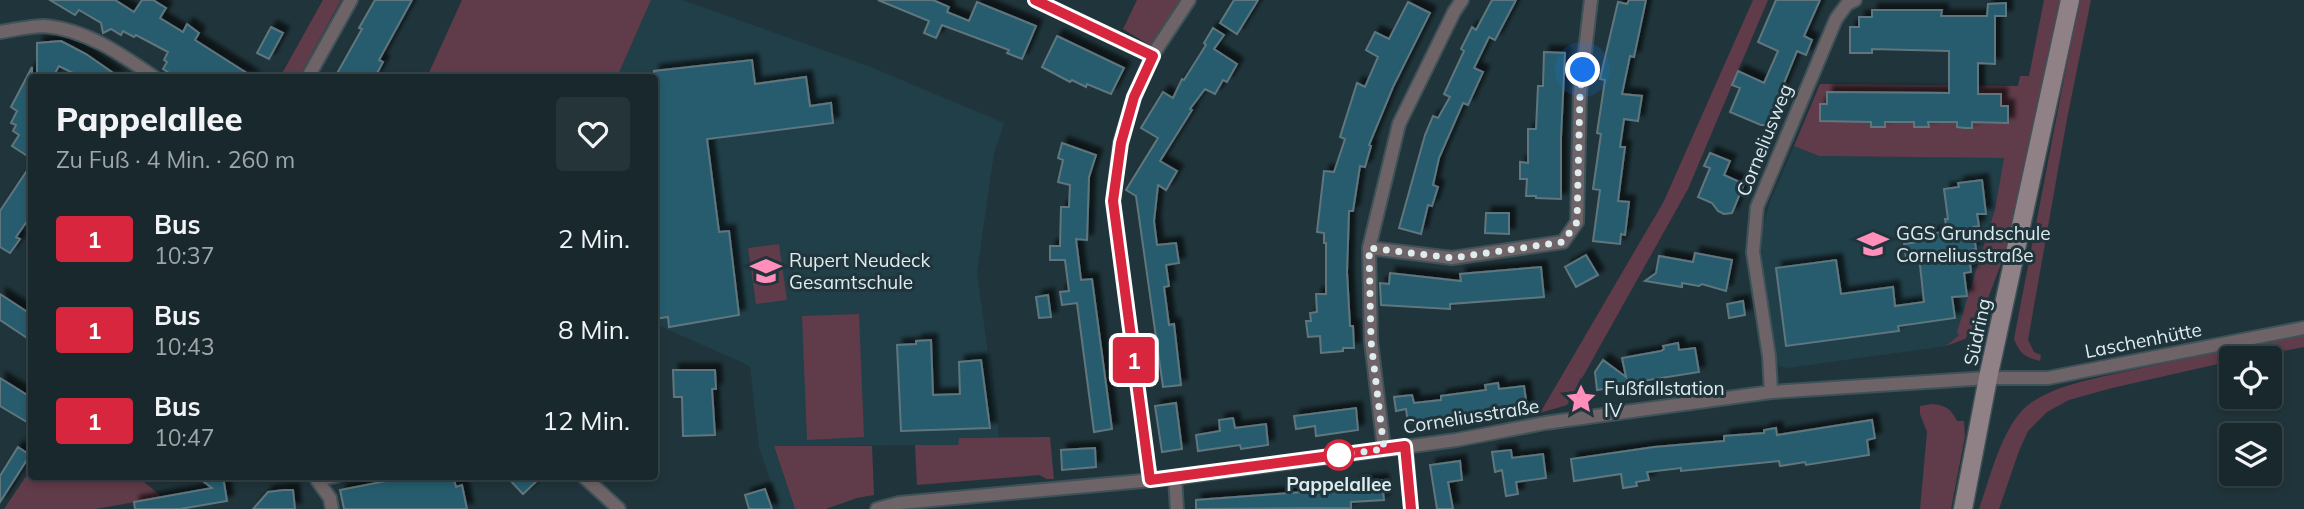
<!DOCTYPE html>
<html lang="de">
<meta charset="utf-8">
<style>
body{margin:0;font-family:Mulish,sans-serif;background:#253438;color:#f1f3f6;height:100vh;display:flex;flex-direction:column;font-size:26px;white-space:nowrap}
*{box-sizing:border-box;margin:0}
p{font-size:23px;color:#9fa6a9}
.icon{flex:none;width:38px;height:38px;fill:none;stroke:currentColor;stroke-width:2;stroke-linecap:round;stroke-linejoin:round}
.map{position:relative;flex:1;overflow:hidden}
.panel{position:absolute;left:28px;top:74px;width:630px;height:406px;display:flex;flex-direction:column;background:#18282c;border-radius:7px;box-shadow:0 4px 10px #0003,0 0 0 2px #364448}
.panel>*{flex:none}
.badge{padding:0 14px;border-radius:5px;font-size:24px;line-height:46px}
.fabs{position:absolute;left:2219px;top:346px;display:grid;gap:14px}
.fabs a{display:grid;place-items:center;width:63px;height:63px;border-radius:7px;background:#18282c;box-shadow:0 4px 10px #0003,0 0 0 2px #364448;font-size:35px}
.you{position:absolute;width:35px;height:35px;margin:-18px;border:5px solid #fff;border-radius:50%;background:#1a73e8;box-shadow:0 0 0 10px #1a73e833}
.map>.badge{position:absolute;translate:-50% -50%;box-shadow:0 0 0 4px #fff}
.round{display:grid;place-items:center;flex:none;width:74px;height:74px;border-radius:7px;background:#253438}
.headline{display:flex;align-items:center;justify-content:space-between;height:119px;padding:0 28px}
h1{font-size:33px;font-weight:800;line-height:52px}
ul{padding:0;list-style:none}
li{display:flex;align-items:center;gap:21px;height:91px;padding:0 28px}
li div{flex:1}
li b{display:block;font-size:26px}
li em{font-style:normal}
li .badge{min-width:77px;font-weight:700;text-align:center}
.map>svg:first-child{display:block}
.built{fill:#213f48}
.green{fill:#603b49}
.building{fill:#255c6d;stroke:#60767e;stroke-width:2;filter:url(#shadow)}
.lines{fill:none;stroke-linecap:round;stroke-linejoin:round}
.street-casing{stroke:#3e5258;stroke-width:16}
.secondary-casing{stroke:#3e5258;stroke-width:21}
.street{stroke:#6e6467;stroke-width:12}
.secondary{stroke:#908186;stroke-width:18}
.line-casing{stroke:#fff;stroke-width:16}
.line{stroke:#d7263d;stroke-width:10}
.walk{stroke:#deebef;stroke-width:7;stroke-dasharray:0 12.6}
.stop-dot{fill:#fff;stroke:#d7263d;stroke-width:3.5}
.labels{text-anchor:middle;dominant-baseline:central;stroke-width:6;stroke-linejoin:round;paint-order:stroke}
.street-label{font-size:19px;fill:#deebef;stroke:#20353b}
.poi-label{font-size:19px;fill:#deebef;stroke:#20353b;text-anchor:start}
.stop-label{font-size:19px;font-weight:bold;fill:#deebef;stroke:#20353b}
</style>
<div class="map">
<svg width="2304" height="509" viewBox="0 0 2304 509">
<defs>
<filter id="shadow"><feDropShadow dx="6" dy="-6" stdDeviation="2" flood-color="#0009"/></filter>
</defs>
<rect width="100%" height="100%" fill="#20353b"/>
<path class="built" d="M651,0H682L868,66L1004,123L994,153L977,272L999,437L959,438V445L774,446L795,509H780L759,447L750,366L655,324L654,77H617Z
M1794,146L1819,156L2004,158L1995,209L1960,334L1946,346L1787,368L1780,366L1776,360L1762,258V229L1770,202Z"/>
<path class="green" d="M323,0H341L299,77H280Z
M462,0H651L617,77H427Z
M1137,0H1182L1156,43L1151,46L1123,29Z
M1753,0H1768L1688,189L1567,405L1540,413L1664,201Z
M2044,0H2062L2043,93L2005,253L1980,320L1965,339L1946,346L1959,335L1957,332L1995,209L2004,158L1819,156L1794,146L1820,84L2018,86L2020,76H2029Z
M2079,0H2091L2067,119L2028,340L2034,352L2041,355L2040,361C2025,357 2020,354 2014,339Z
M779,244L787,300L756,304L748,248Z
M859,314L864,437L807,440L802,316Z
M2304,333V347L2242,359H2231V361L2112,388L2069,400L2047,412L2028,431L2019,451L1999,509H1979C1990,478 2002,426 2028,405C2049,389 2076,383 2100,377Z
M1932,404C1946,405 1951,409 1957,421H1964L1965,436L1951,509H1920L1927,432L1920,414V406Z
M1050,437L1054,479H1047L1039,475L917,485L915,445H958L959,438Z
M774,446H872L874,495L857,498L826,509H795Z
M31,469L32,476H137L162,497L96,509H4Z"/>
<path class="building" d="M50,0H115L134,12L142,0H153L166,8L160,18L183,32L187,24L199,33L195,40L253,77H175L163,69L167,62L164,60L168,52L136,35L134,37L123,31L121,35L111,29L103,33L101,23L79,10L75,15Z
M375,0H412L379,60L383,62L375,77H335L362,29L359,28Z
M878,0H933L949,7L947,12L969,21L977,2L1036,26L1022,59L1007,53L1009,50L942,25L936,38L924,33L929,21Z
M1234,0H1258L1237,34L1220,23Z
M1492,0H1516L1495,40L1489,37L1474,68L1483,72L1468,105L1463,103L1439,158L1433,185L1438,187L1432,206L1428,205L1421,234L1399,228L1425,135L1433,116L1438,118L1450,97L1444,94L1464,51L1461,49L1472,27L1476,30Z
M1629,0H1646L1634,57L1630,56L1622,94L1642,96L1638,121L1624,119L1620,147H1625L1618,201L1629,202L1625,235L1621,234L1620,244L1593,241L1600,190L1593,189L1601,134L1597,133L1605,80L1600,79L1618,2L1627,4Z
M1776,0H1820L1804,36L1812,40L1806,55L1797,51L1767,125H1761L1730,112L1740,88L1732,85L1738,71L1764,83L1778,51L1758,42Z
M1408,2L1430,13L1393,87L1369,145L1371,146L1365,167L1360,166L1353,211H1349L1347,272L1350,326H1353L1354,348H1343V351L1321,353L1320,336L1308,337L1306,321H1311L1310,313L1317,312L1316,294H1326V243H1324V233L1317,232L1324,171L1334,172L1345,139L1340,137L1357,83L1365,87L1378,57L1366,50L1375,32L1389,39Z
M2006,3V16H1995V64L1978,63V94H2001V106H2008V123L1972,122V128H1965L1957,127V122H1928L1929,127H1914V122H1885V127H1871V122L1820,121V104H1827V92L1949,93V51L1872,49V53H1850V27H1859V17H1872V10H1942L1941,16H1987L1988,4Z
M271,27L283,33L269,59L257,53Z
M1213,28L1224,35L1214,49L1237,64L1227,82L1223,80L1215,94L1205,89L1190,109L1192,110L1160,161L1177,171L1166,190L1158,185L1154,221L1157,245L1176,243L1179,263L1166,265L1169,286L1164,287L1169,325L1174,324L1181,385L1163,387L1136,196L1126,190L1158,138L1141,128L1163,92L1173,98L1182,79L1184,80L1206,45L1204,43Z
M1057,36L1124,68L1111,94L1087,84L1086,87L1072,80L1070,82L1042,67Z
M61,41L86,54L119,77H81L59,66L53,77H37V43Z
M1544,52L1565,53L1561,137V199L1536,198V196H1526L1527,179H1520V162L1528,163V129H1536L1538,86H1543Z
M752,60L755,84L806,77L810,106L831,103L833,123L707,139L719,232L729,231L739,315L669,327L668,317L654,319V71Z
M32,67V159L12,146L19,135L13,131L16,125L11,123L17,111L11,107Z
M1062,143L1096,155L1089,177L1087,240L1076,239L1081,280L1092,279L1112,429L1094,432L1077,303L1062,305L1060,292L1069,291L1065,260H1050V246H1060L1061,207H1069L1070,185L1058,182L1063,160L1058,158Z
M1710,153L1730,161L1724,175L1744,184L1732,213L1724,214L1718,211L1712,203L1698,197L1710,168L1704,166Z
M32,163V214L16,237L20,239L10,253L0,247V211Z
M1982,180L1986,214H1977L1979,226L1973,227L1976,249L1969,250L1971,272L1964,273L1967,296L1952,297L1955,318L1898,326L1899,331L1786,346L1776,268L1836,260L1841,294L1893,287L1895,306L1924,302L1919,256L1906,258L1904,244L1932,240L1931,234L1947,231L1945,219H1948L1944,189L1959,187L1958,183Z
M1486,213H1509V234L1485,233Z
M1695,253L1732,260L1726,291L1702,284L1699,286L1682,283V287L1645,281L1656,273L1659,256L1693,262Z
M1586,255L1598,275L1576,287L1565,267Z
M1541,267L1544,297L1450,304V309L1381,305L1380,283L1389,284L1390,273L1461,281L1460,274Z
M0,294L32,315V331L27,338L0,320Z
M1048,295L1051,317L1039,318L1036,297Z
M1743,301L1745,315L1729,318L1727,304Z
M931,340L933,395L960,394L959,362L981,360L990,428L901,431L897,345L916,344V341Z
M1678,343L1679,350L1695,348L1699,372L1617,385V387L1597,390L1595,372L1603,360L1626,377L1622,358L1661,351L1664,349L1663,346Z
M673,370H715L716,389H712L715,435L683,436L682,397H674Z
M0,378L32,398V425L0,406Z
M1498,383L1499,389L1524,386L1527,407L1408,423L1406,409L1396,411L1394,397L1412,395L1414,403L1441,400V396L1486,390L1485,385Z
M1176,403L1182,449L1162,452L1155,406Z
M1356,408L1358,430L1316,436L1315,426L1296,429L1294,416Z
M1233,418L1235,428L1266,424L1268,445L1241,449L1240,445L1198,451L1196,435L1220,431L1219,420Z
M1872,420L1875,438L1867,440L1869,455L1806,465L1805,462L1780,466L1779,461L1681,471V468L1647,472L1649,480L1636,482L1637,486L1623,488L1621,474L1574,481L1571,459L1654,447L1724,441V436L1764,433V430L1776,428L1777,435Z
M18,447L30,455L0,502V476Z
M1095,448L1096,467L1062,470L1061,450Z
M1511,450L1512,458L1543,454L1546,478L1516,482L1518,494L1506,496L1502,470L1495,472L1492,452Z
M1460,461L1462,480L1448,482L1453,509H1437L1430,465Z
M196,476H223L227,501L180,509H135L134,502L212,488Z
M412,476H453L456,487L462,485L467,509H344L340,490Z
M506,476H542L523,494Z
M1382,480L1384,500L1351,502V508L1196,509V500L1355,488V482Z
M765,489L772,509H749L745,495Z
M284,490H293L295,509H253L268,492Z"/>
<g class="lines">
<g class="street-casing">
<path id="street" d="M1035,0L1152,56
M0,32C14,30 30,26 44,26C85,29 121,54 154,77
M308,77L351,0
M1369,248L1452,258L1563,242L1577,222L1580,93L1591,0
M1771,392L1769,356L1753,252L1757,207L1836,19L1847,4L1855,0
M1406,446L1411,509
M1384,449L1371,341L1369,248L1399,124L1454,12L1462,0
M583,476L619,509
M1175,478L1177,509
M1150,480L1113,201L1120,143L1134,98L1152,56L1189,0
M332,509L330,498L317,480L336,476
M877,509L899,503L1175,478L1456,440L1545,423L1771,392L1988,378H2048L2304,328"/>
</g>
<g class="secondary-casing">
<path id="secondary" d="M1963,509L1988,378L2070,0"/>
</g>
<use href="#street" class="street"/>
<use href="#secondary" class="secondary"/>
</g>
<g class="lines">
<g class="line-casing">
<path id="line" d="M1035,0L1153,56L1134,97L1121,143L1113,201L1150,480L1405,446L1411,509"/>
</g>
<use href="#line" class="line"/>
<path class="walk" d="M1339,455L1384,449L1371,341L1369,248L1452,258L1563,242L1577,222L1580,93L1583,70"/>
</g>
<defs>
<g id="school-bare" transform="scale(2.415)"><path d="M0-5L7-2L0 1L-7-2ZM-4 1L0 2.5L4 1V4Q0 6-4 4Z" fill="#ff8ebb" stroke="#20353b" stroke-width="2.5" paint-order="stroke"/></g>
<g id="sight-bare" transform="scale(2.415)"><path d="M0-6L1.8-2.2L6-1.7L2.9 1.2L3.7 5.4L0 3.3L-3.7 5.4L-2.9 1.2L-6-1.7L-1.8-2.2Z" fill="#ff8ebb" stroke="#20353b" stroke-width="2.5" paint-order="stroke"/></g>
</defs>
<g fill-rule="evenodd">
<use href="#school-bare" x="1873" y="244"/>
<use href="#school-bare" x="766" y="271"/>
<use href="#sight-bare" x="1581" y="399"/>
</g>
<circle class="stop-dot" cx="1339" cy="455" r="14"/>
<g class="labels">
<g class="street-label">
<text transform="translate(1764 140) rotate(-68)">Corneliusweg</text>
<text transform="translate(1977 332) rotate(-78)">Südring</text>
<text transform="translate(2143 340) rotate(-11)">Laschenhütte</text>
<text transform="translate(1471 416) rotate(-9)">Corneliusstraße</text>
</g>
<g class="poi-label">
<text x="1896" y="233">GGS Grundschule<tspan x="1896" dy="22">Corneliusstraße</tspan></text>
<text x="789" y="260">Rupert Neudeck<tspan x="789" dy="22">Gesamtschule</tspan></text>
<text x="1604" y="388">Fußfallstation<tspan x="1604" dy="22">IV</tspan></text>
</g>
<g class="stop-label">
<text x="1339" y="484">Pappelallee</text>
</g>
</g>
</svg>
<div class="fabs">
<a><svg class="icon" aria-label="locate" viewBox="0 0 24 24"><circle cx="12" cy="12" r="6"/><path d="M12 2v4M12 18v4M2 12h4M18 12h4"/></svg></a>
<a><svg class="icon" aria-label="layers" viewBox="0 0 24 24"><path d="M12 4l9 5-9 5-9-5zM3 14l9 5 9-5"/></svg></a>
</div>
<div class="you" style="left:1583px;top:70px"></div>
<b class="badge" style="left:1134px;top:360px;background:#d7263d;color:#fff">1</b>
<section class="panel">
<div class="headline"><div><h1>Pappelallee</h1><p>Zu Fuß · 4 Min. · 260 m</p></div><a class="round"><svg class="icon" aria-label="heart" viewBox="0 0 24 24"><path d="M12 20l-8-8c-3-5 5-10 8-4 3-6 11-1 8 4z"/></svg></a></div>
<ul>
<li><span class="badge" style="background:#d7263d;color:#fff">1</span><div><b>Bus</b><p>10:37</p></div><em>2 Min.</em></li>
<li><span class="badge" style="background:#d7263d;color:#fff">1</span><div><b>Bus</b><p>10:43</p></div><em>8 Min.</em></li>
<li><span class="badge" style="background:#d7263d;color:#fff">1</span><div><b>Bus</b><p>10:47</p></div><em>12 Min.</em></li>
</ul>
</section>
</div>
